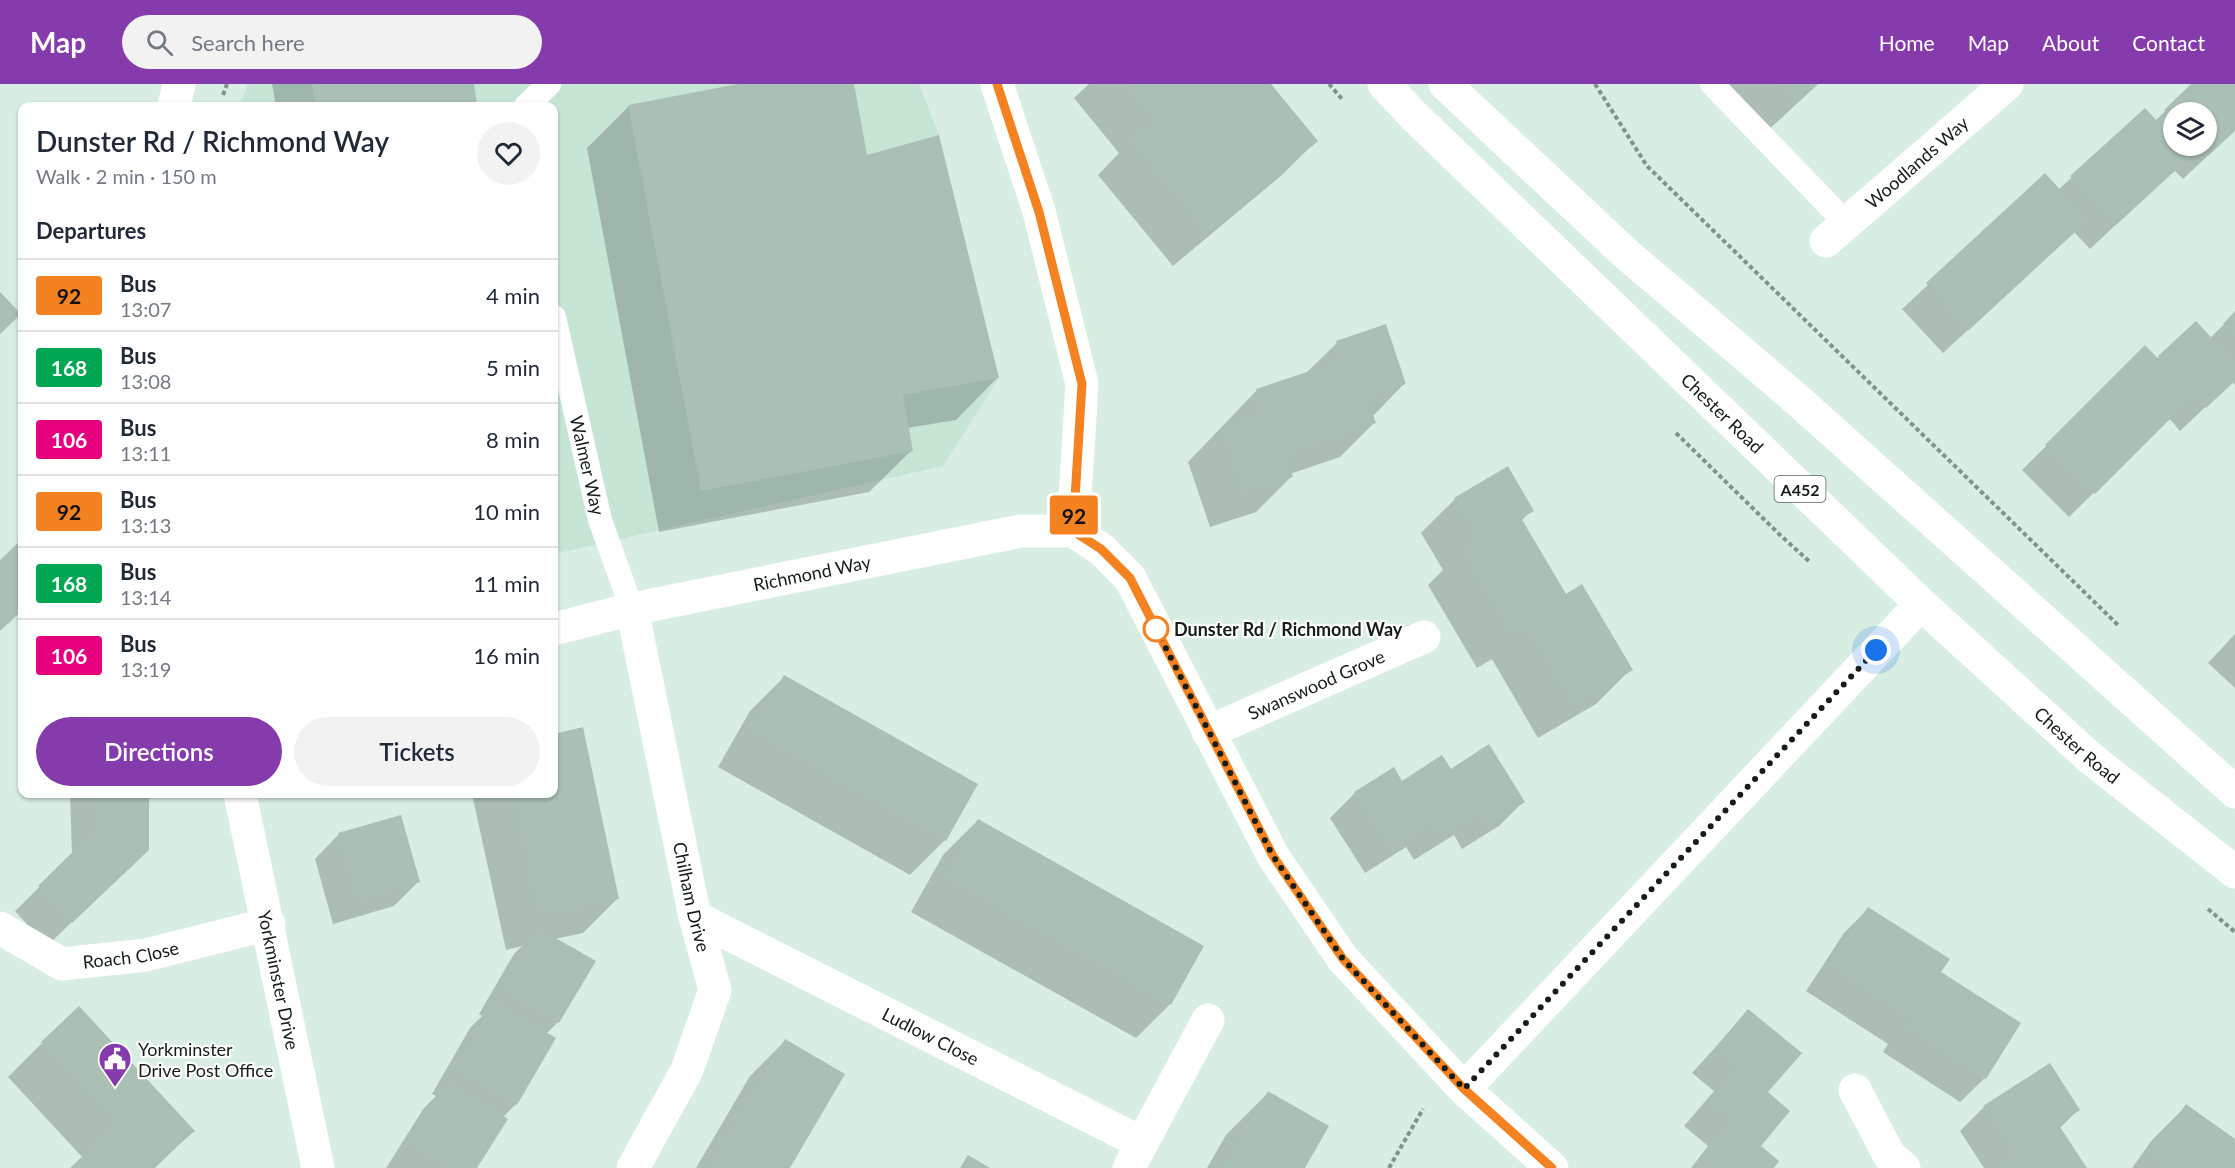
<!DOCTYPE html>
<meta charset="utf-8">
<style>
body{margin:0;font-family:Lato,sans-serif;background:#f2f2f3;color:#1f2937;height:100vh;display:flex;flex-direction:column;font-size:22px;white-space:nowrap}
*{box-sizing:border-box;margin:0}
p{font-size:20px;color:#747a83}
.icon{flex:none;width:33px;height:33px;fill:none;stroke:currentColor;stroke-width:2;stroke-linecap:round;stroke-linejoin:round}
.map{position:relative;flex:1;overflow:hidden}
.sheet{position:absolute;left:18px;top:18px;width:540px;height:696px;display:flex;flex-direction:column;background:#fff;border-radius:12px;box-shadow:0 2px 4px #0004}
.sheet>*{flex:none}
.badge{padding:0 12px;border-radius:4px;font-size:21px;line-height:39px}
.buttons{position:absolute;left:2163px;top:18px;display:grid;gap:12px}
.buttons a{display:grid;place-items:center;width:54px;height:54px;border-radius:50%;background:#fff;box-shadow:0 2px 4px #0004;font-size:30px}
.you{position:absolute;width:30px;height:30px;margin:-15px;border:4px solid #fff;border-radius:50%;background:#1a73e8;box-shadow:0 0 0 9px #1a73e833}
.map>.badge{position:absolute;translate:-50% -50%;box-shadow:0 0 0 3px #fff}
h2{padding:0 18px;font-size:22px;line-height:54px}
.round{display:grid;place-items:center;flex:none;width:63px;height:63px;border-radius:32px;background:#f2f2f3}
.headline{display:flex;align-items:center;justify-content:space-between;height:102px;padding:0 18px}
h1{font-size:28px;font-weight:600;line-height:45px}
.cta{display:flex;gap:12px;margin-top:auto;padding:12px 18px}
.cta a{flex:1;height:69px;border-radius:36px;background:#853bac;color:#fff;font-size:24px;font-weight:600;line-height:69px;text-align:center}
.cta a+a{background:#f2f2f3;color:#1f2937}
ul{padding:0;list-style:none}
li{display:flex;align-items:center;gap:18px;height:72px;padding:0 18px;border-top:2px solid #e0e1e3}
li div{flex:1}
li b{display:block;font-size:22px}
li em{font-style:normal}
li .badge{min-width:66px;font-weight:700;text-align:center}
header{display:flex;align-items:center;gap:36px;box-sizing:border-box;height:84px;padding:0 30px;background:#853bac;color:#fff}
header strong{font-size:28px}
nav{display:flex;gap:33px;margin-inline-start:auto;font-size:21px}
.search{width:420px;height:54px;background:#f2f2f3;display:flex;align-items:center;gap:15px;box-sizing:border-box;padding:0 21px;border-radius:33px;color:#747a83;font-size:22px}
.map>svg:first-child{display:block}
.built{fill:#c7e5d5}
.shadow{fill:#0003;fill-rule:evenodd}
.building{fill:#aac0b4}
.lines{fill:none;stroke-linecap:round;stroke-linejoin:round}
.path{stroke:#83938a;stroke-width:4;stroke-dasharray:4.5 3;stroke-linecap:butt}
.service{stroke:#fff;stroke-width:24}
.minor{stroke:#fff;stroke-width:33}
.tertiary{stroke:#fff;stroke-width:33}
.trunk{stroke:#fff;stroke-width:33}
.line-casing{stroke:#fff;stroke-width:14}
.line{stroke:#f58220;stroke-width:9}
.walk{stroke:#151d19;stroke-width:6;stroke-dasharray:0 10.8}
.stop-dot{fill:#fff;stroke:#f58220;stroke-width:3}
.labels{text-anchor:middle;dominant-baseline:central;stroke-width:4.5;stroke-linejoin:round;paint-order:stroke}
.shield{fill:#fff;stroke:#5b615e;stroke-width:1.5}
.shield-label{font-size:16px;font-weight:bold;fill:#151d19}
.street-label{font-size:18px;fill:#151d19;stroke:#fff}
.stop-label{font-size:18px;font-weight:bold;fill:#151d19;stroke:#fff;text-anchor:start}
.poi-label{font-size:18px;fill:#151d19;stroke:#fff;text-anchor:start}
</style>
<header>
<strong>Map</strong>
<div class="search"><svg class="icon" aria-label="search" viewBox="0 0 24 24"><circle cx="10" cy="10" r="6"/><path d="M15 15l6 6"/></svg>Search here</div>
<nav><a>Home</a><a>Map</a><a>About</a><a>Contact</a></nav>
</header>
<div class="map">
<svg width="2235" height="1084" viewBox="0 0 2235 1084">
<rect width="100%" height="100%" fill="#d8eee2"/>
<path class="built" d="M248,0H919L939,51L999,294L943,382L554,470V22H240Z"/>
<path class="shadow" d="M272,0H472L476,19L472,22H276Z
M747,0H852L866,73L998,293L956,336L907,344L912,366L869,408L659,448L587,64L629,22Z
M1089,0H1269L1316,57L1282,91L1173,182L1098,91L1119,69L1074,14Z
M1714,0H1818L1762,52Z
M2193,0H2235V46L2183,95L2174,86L2090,165L2074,148L1943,269L1902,225L2045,92L2058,106L2145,26L2155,37ZM2174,28H2206V62H2174Z
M2235,230V301L2232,298L2180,347L2169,334L2069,433L2022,386L2145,264L2156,276L2196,239L2210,254Z
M1337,259L1404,300L1372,333L1374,339L1340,373L1290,390L1291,393L1256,428L1210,443L1188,378L1256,307L1305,290Z
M1455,415L1532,426L1521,437L1565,512L1631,585L1596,620L1538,654L1492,575L1477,584L1428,501L1443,486L1421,449Z
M22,458V526L0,547V478Z
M2235,550V604L2208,579Z
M784,593L976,701L945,756L910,791L718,683L750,627Z
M581,645L617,815L583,849L555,855L558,938L546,950L516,1020L502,1034L475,1084H386L424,1024L436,1012L432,1010L470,944L482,932L479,930L514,870L522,862L506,866L472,710H554V651Z
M1393,686L1402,699L1523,718L1499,742L1462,765L1454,751L1414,776L1406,763L1365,789L1330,734L1355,709Z
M70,710H148V765L47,862L15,827L72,771Z
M978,736L1170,920L1136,954L911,828L943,771Z
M339,750L418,798L394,822L333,840L315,775Z
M1868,825L1939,889L1985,994L1960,1018L1883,968L1888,960L1806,907L1844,849Z
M1748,927L1766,1009L1758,1062L1772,1084H1691L1708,1062L1684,1042L1714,1007L1692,989Z
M785,957L788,1084H696L750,992Z
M42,959L193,1047L155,1084H72L83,1074L8,993Z
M1268,1009L1304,1084H1207L1226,1051Z
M2186,1022L2235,1057V1084H2132L2152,1056Z
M1984,1023L2079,1025L2059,1045L2085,1084H1984L1960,1047Z"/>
<path class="building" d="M312,0H474L477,20L461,22H317Z
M738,0H854L867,71L939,51L999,294L903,311L913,367L701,407L628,21Z
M1125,0H1271L1318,57L1208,149L1131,56L1155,36Z
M1780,0H1818L1797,19Z
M2191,0H2235V47L2208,72L2198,62H2206V28H2174V36L2164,26Z
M2145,24L2174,55V62H2179L2190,73L2115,142L2070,92Z
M2045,89L2088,136L1969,246L1926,199Z
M0,208L21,230L0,250Z
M2235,227V252L2223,240Z
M2196,237L2235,279V297L2206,324L2194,311L2095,410L2045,361L2145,261L2180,297L2158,272Z
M1386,240L1406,300L1367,314L1376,339L1285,370L1293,393L1244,409L1222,343L1263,328L1256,305L1343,276L1336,257Z
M1508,382L1534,427L1521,434L1566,510L1582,500L1633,586L1573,621L1527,542L1512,551L1462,465L1479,455L1454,414Z
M22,455V526L8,540L0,532V476Z
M784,591L978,700L946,757L752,648Z
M583,643L619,815L540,832L514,710H554V650Z
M1489,660L1525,718L1487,742L1479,728L1439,753L1431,740L1390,765L1354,708L1394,683L1402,697L1442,671L1451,685Z
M96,710H149V766L72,839L38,802L96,745Z
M401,731L420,798L358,817L338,749Z
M978,735L1204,862L1171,921L945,793Z
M1868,823L1950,875L1941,888L2021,939L1986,995L1906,944L1912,935L1829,882Z
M538,844L596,877L559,939L502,906Z
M494,918L556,954L517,1021L455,985Z
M79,922L195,1047L151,1084H70L118,1039L41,958Z
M1748,925L1802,969L1768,1008L1790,1027L1761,1062L1779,1077L1774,1084H1710L1700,1075L1732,1037L1707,1017L1737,982L1715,964Z
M785,955L845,990L790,1084H709Z
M2050,979L2080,1026L2058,1040L2087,1084H2005L2001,1078L2014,1069L1983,1022Z
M449,998L508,1035L477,1084H448L409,1060Z
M1268,1007L1329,1042L1305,1084H1223Z
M2186,1020L2235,1055V1084H2165L2149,1072Z
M968,1071L990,1084H960Z"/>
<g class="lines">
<path class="path" d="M1329,0L1342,15
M1595,0L1647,82L2118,541
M223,11L227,0
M1676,349L1779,450L1811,479
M2208,825L2235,848
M1389,1084L1423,1025"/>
<g class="service">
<path d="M1712,0L1846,139"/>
<path d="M526,22L549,0"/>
<path id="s1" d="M554,233L600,436L632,525"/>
</g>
<g class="minor">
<path d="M997,0L1039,127L1082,300L1073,447"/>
<path id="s2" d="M1826,157L2007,0"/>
<path d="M1073,447L1101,465L1130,494L1273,772L1343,875L1464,1005L1552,1084"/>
<path id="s3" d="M632,525L695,833L715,906L687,986L633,1084"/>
<path id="s4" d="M554,545L632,525L1021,447H1073"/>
<path id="s5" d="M1208,648L1424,553"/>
<path id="s6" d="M695,833L1142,1059L1129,1084"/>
<path id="s7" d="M0,844L62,880L146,871L269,840"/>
<path d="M1464,1005L1921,520"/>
<path d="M1855,1006L1889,1071L1904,1084"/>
<path d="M1142,1059L1208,936"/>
</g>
<g class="tertiary">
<path d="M174,22L179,0"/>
<path id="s8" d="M240,710L318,1084"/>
</g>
<g class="trunk">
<path id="s9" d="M1384,0L1413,31L1921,520L2089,673L2235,788"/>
<path d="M1445,0L1624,168L1793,312L2235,708"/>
</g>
</g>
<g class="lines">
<g class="line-casing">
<path id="line" d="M997,0L1039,128L1082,300L1073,447L1101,465L1130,494L1273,772L1343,875L1464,1005L1552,1084"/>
</g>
<use href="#line" class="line"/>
<path class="walk" d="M1156,545L1273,772L1343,875L1464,1005L1876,566"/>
</g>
<defs>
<g id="civic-pin" transform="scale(1.725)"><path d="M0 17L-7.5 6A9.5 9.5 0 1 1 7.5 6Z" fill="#853bac" stroke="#fff"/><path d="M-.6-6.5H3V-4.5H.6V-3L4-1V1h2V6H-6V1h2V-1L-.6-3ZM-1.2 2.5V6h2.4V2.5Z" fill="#fff"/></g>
</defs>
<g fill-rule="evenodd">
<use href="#civic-pin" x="115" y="975"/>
</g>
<circle class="stop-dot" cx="1156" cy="545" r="12"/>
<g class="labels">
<rect class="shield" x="1774.5" y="392" width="51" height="26" rx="4.5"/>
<g class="shield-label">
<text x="1800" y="405">A452</text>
</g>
<g class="street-label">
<text stroke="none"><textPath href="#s2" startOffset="120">Woodlands Way</textPath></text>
<text stroke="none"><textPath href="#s9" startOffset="472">Chester Road</textPath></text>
<text stroke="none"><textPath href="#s1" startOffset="152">Walmer Way</textPath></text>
<text stroke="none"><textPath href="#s4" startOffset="264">Richmond Way</textPath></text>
<text stroke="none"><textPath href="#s5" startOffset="118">Swanswood Grove</textPath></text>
<text stroke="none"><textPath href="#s9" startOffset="958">Chester Road</textPath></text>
<text stroke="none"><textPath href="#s3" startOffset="294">Chilham Drive</textPath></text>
<text stroke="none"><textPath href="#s7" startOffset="141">Roach Close</textPath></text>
<text stroke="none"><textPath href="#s8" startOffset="190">Yorkminster Drive</textPath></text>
<text stroke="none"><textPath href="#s6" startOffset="264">Ludlow Close</textPath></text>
</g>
<g class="stop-label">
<text x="1174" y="545">Dunster Rd / Richmond Way</text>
</g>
<g class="poi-label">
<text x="138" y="965">Yorkminster<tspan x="138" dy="21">Drive Post Office</tspan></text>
</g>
</g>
</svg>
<div class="buttons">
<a><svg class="icon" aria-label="layers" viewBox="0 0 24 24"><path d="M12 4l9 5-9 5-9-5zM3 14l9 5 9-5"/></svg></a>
</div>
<div class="you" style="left:1876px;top:566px"></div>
<b class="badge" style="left:1074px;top:431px;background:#f58220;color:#111">92</b>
<section class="sheet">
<div class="headline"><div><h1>Dunster Rd / Richmond Way</h1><p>Walk · 2 min · 150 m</p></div><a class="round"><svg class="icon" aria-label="heart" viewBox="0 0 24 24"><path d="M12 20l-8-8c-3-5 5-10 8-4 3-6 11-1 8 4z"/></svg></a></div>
<h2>Departures</h2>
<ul>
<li><span class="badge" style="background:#f58220;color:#111">92</span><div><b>Bus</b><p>13:07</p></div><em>4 min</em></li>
<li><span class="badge" style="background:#00a651;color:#fff">168</span><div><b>Bus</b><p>13:08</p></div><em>5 min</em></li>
<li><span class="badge" style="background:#e6007e;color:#fff">106</span><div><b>Bus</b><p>13:11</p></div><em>8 min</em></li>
<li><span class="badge" style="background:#f58220;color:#111">92</span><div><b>Bus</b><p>13:13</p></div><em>10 min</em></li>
<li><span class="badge" style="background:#00a651;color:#fff">168</span><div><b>Bus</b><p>13:14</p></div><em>11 min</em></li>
<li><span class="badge" style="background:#e6007e;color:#fff">106</span><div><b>Bus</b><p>13:19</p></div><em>16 min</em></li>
</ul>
<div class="cta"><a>Directions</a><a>Tickets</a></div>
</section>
</div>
